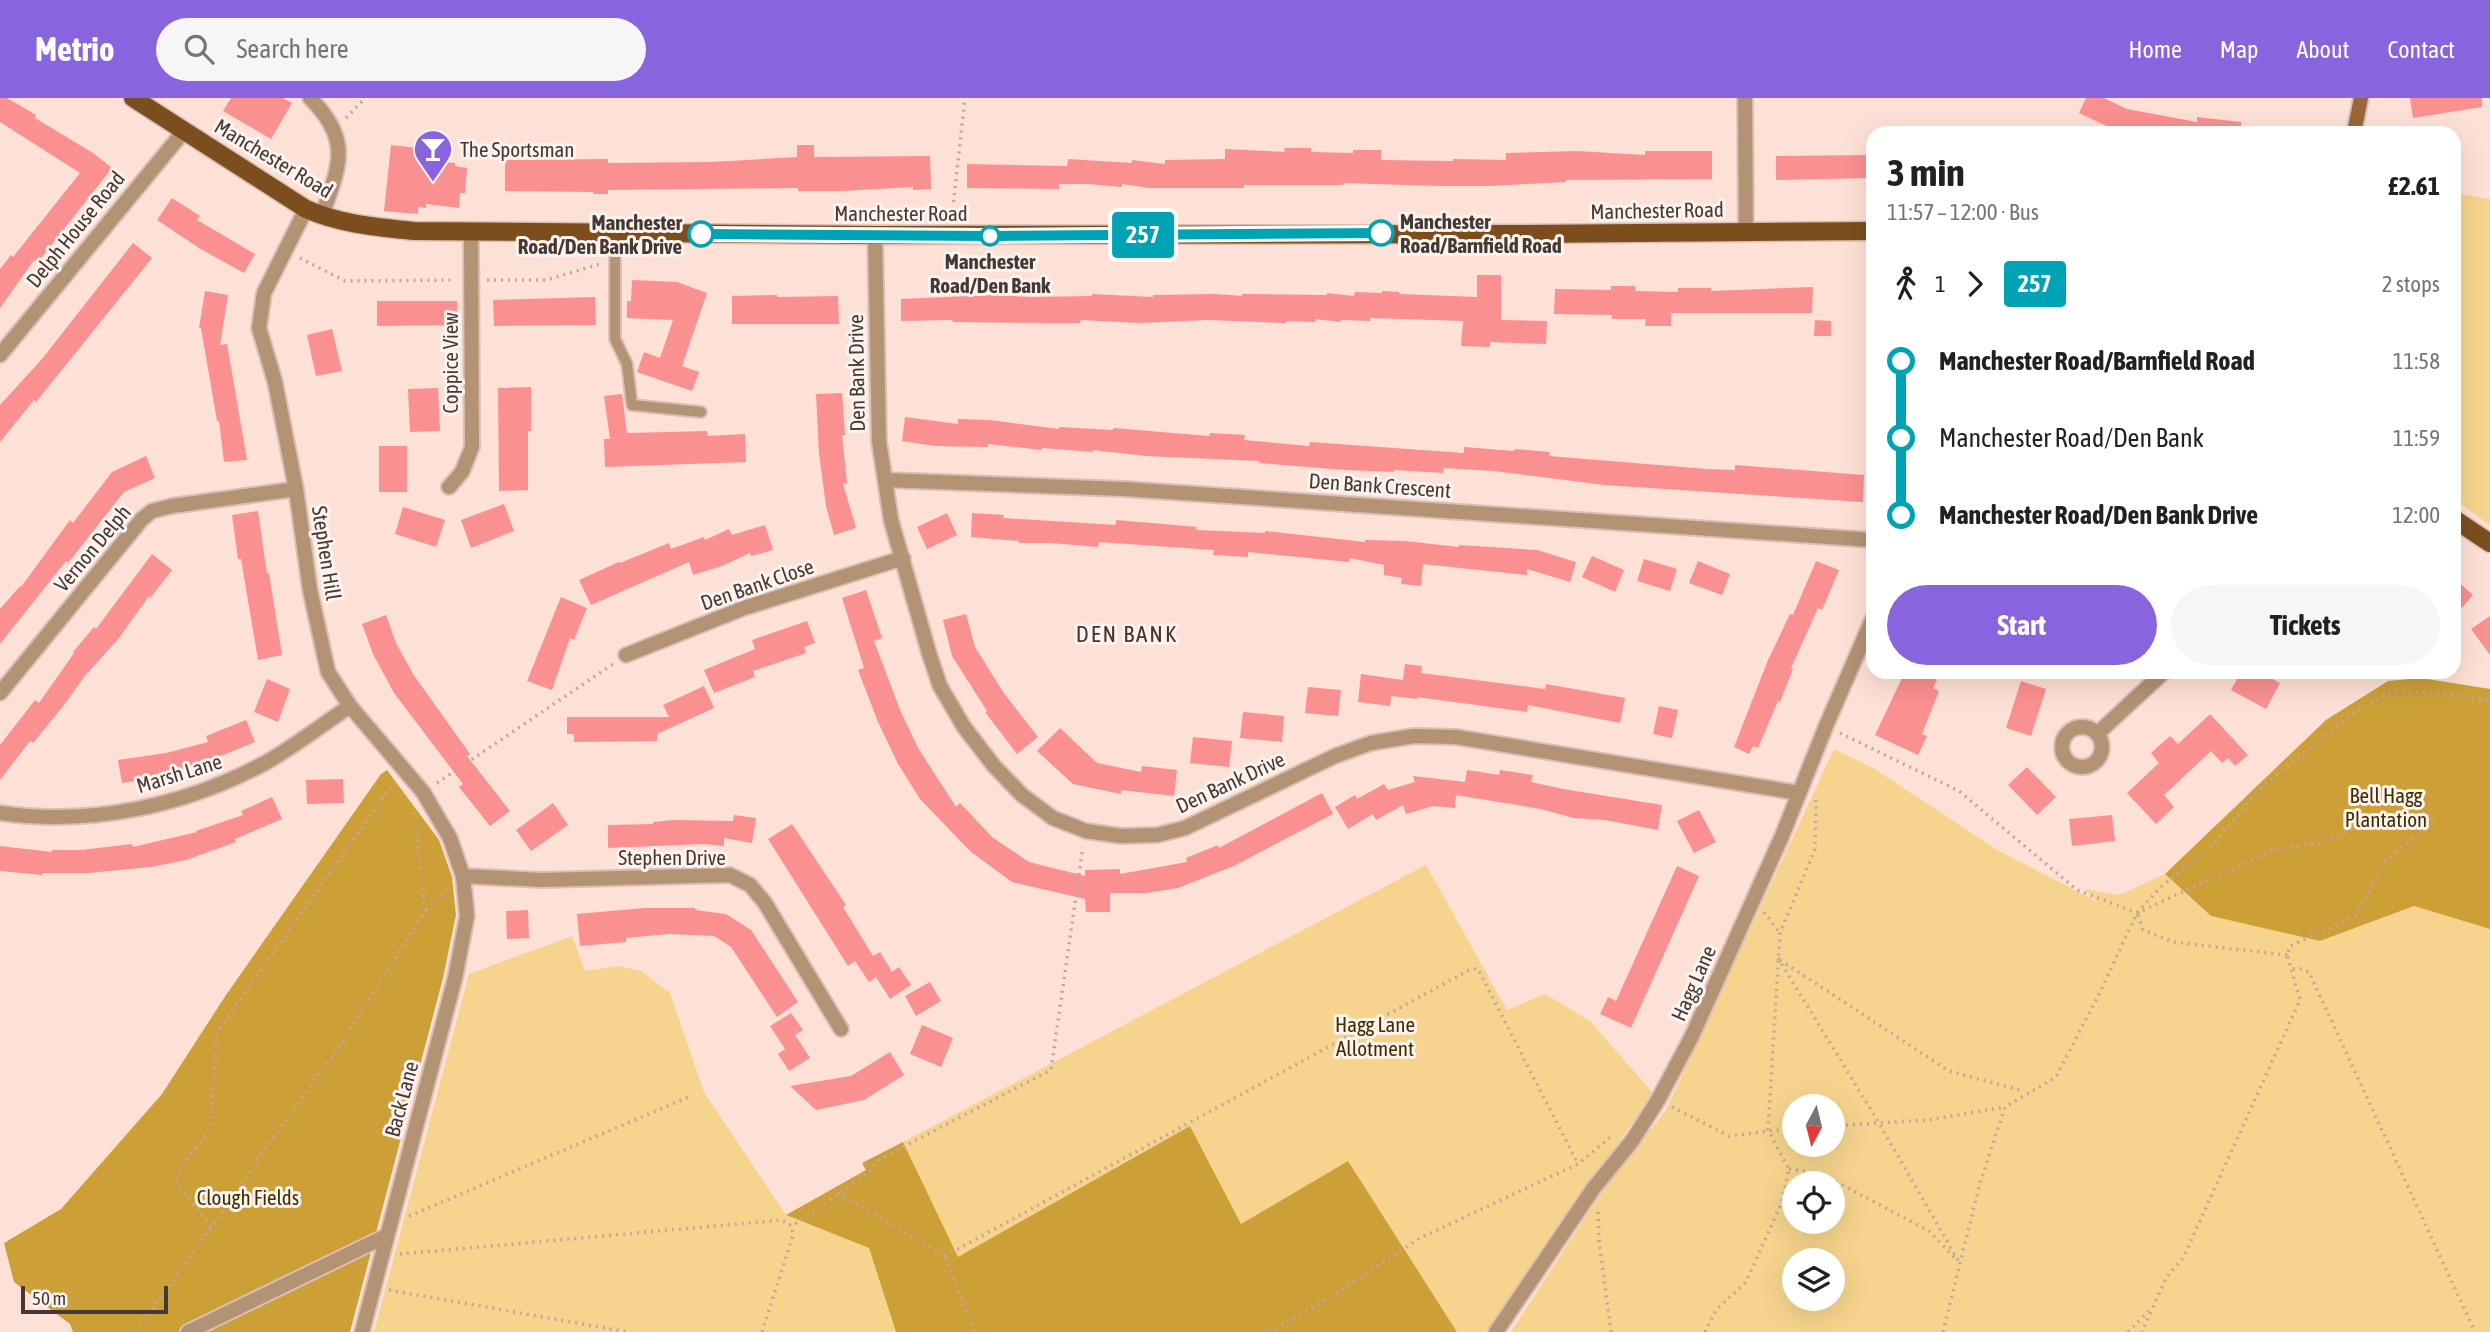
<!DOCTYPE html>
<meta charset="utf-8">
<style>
body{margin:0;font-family:"Asap Condensed",sans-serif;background:#f6f6f6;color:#202124;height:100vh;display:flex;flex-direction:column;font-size:26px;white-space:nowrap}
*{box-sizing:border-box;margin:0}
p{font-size:23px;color:#757577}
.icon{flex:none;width:38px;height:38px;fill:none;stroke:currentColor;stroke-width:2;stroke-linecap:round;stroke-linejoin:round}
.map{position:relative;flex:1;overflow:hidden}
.details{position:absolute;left:1866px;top:28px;width:595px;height:553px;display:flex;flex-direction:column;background:#fff;border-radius:21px;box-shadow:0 7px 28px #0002}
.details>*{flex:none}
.badge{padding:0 14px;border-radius:5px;font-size:24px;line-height:46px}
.needle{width:46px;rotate:187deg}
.tools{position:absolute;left:1782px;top:996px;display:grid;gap:14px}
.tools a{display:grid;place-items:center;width:63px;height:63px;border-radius:50%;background:#fff;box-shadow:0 7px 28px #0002;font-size:35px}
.scale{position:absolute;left:21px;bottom:18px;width:147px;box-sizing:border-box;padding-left:7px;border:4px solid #443934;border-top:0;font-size:19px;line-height:24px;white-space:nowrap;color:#443934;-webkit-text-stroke:5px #fef3ee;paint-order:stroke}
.map>.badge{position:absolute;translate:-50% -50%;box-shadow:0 0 0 4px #fff}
.legs{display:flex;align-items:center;gap:10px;height:77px;padding:0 21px;font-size:23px}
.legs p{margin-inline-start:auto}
.head{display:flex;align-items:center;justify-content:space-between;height:119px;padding:0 21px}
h1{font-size:38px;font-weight:700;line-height:52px}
.primary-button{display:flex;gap:14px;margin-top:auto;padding:14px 21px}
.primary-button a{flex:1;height:80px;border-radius:42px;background:#8864df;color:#fff;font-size:28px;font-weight:700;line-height:80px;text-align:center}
.primary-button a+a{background:#f6f6f6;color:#202124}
ul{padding:0 21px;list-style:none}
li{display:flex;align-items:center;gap:24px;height:77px;font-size:26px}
li i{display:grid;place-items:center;width:10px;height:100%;margin:0 9px;background:currentColor}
li i::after{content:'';width:18px;height:18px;margin:-9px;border:5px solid;border-radius:50%;background:#fff}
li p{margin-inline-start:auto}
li:first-child i{background:linear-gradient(#0000 50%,currentColor 0)}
li:last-child i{background:linear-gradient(currentColor 50%,#0000 0)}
header{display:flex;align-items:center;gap:42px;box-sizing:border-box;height:98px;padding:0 35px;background:#8864df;color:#fff}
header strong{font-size:33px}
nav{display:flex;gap:38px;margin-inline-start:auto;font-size:24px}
.search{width:490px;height:63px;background:#f6f6f6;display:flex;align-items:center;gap:18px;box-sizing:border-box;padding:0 24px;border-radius:38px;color:#757577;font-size:26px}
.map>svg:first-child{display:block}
.green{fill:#f6d48d;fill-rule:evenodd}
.forest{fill:#cca036}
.building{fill:#fb9090}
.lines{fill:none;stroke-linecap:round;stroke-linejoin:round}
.lane-casing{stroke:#d9bfb6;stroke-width:14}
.street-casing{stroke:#d9bfb6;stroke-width:18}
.secondary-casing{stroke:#d9bfb6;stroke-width:18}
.primary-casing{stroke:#d9bfb6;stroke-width:21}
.path{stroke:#bea79e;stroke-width:3.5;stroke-dasharray:2 5;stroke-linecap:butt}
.lane{stroke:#b49274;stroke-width:10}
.street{stroke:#b49274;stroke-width:14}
.secondary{stroke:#986839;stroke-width:14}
.primary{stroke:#7c4e1d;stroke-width:18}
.line-1-casing{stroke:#fff;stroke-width:16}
.line-1{stroke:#00a3b4;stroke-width:10}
.stop-1-dot{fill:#fff;stroke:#00a3b4;stroke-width:3.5}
.labels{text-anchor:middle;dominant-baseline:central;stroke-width:6;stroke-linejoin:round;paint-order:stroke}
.poi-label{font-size:21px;fill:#443934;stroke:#fef3ee;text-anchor:start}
.street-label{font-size:21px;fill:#443934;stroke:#fef3ee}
.stop-label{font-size:21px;font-weight:bold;fill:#443934;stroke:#fef3ee;text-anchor:start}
.park-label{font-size:21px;fill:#3f2e00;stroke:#fef3ee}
.neighbourhood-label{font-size:23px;letter-spacing:2px;fill:#48322a;stroke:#fef3ee}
</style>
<header>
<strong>Metrio</strong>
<div class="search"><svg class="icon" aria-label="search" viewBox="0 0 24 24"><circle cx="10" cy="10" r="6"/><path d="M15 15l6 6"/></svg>Search here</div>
<nav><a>Home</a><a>Map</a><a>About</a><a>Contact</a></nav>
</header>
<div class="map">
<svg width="2490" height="1234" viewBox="0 0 2490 1234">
<rect width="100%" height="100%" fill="#fee1d6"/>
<path class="green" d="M2454,95L2490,101V427L2454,401Z
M1834,651L1873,670L1999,753L2098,804L2084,791L2119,797L2165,776L2211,818L2320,843L2414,808L2490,831V1234H1511L1600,1096L1666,1012ZM1794,1008H1832V1046H1794ZM1794,1085H1832V1124H1794ZM1794,1162H1832V1200H1794Z
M1426,767L1507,912L1545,896L1590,923L1653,995L1486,1234H1457L1348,1063L1241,1126L1190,1028L958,1160L903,1044Z
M572,838L585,873L618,868L641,873L670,895L704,994L786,1117L869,1150L896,1234H374L469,876Z"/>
<path class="forest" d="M2421,580L2490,591V831L2414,808L2320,843L2211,818L2165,776L2326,622L2388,583Z
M387,672L439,742L452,779L456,817L443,880L350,1234H73L70,1226L14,1184L4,1145L61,1111L162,996L226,897L381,676Z
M1190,1028L1241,1126L1348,1063L1457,1234H896L869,1150L786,1117L866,1072L862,1065L903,1044L958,1159Z"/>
<path class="building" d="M0,0H7L36,17L35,20L93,55L112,70L38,164L34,162L0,210V171L11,157L13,159L80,75L0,24Z
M231,0H283L292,5L271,41L223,13Z
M2086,0H2104L2127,11L2197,24V19L2241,24V35H2132L2115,32L2079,15Z
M2410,0H2482V9L2413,20Z
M391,47L418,50L417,61L455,65V68L467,70L465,95H460L459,110L426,106V110L418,109V116L384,113Z
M797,47H814V59L930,58L931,91L913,92V89L841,93H798V90L608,92V96H593V94L505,93V62L608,61V65L711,64L797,59Z
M1284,50H1311V54L1353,55V52H1381V62L1453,63V61L1506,62V55L1577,53L1645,57V53H1712V81L1566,82V84L1490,88H1437L1343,85V87H1244V90H1150L1122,86V89L1087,86H1059V91L967,90V66L1067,68L1068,61L1132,65V62L1165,66V62L1225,61V51L1285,54Z
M1872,57V80L1776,82V58Z
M172,100L200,118L197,122L255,156L244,175L199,150L157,122Z
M133,145L152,160L36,304L34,302L0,344V307L42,261Z
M1477,177H1501V222L1547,223L1546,246L1490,244V249L1461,248L1463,223L1370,220V223L1341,222L1340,224L1315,221V224L1286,223V225L1207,222L1140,225L1081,222L1080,225H1050L953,224L952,222L901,223V201L994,197L1031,199L1092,198V196L1153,199V197L1216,196L1242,198V196L1327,197V195L1354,198L1355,194L1382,195V193L1399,194V196L1477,199Z
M632,182L677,184L707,195L682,268L699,274L692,293L637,274L644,254L660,260L673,222L627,220V203H631Z
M1611,188H1635V193L1678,194V190H1711V193L1813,189L1812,215H1671V228H1645L1646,221H1612V217L1554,216L1555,191L1611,192Z
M205,193L228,197L220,247L227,246L247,362L224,364L219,323H217L201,230H199Z
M777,197V199L838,198L839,226H732V198Z
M595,199L596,227L494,228L493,202Z
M377,203H457V227L377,228Z
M1815,222L1831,223V238H1814Z
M332,231L342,273L316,278L307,237Z
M531,289V333H528V392L499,393L498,290Z
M438,290L440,333L410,334L408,291Z
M842,295L845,337H842L847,385L843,386L856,430L834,437L826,408L819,356L816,296Z
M622,296L627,335L707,333V338L745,336L746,364L605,369L604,341H610L604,298Z
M905,319L958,326V321L989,322L1059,331V329L1113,332V330L1209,338L1210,335L1245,337L1244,342L1309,348L1310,344L1464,355V349L1514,353L1515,351L1550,354L1549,358L1707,371L1735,372V367L1864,377L1863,404L1604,387L1494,373L1444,370L1443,375L1394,372V374L1346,372L1259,365L1260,363L1146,358L1093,352V354L1042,350V352L988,346V349L935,348L902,343Z
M379,348H407V394H379Z
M146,358L155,380L124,394L68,465L66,463L0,546V511L20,488L21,489L70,422L73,425L112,374Z
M504,406L514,433L471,450L461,422Z
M403,409L445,422L436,449L395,436Z
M258,413L267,476L269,475L282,557L258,562L241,461H238L232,417Z
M947,415L957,437L927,451L917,429Z
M972,415L1004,417L1003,420L1116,427V422L1197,429L1196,432L1265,435V433L1365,444V442L1405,443L1459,449V447L1537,452L1576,464L1570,484L1527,471V477L1423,466L1421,488L1401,486L1402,480L1384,477V467L1350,460L1349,464L1248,454V459L1213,457L1214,452L1099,444L1098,449L1050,445H1019V443L971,439Z
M765,427L773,452L751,458L750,455L722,468L693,477L689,464L591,507L579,482L619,464L620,465L669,445L671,451L704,439L705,442L729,431L732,437Z
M152,456L172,472L150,500L149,498L119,540L84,579L64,607L33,645L30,643L0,682V647L35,602L39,605L74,555L73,554L94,529L96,531Z
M1592,458L1624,472L1615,494L1582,479Z
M1644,461L1677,471L1670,493L1637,483Z
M1698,463L1730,476L1722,497L1689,485Z
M1816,463L1839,472L1822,512L1818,510L1791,570L1793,571L1780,604L1778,603L1758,650L1753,648L1749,656L1734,649L1768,562L1790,516L1793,517Z
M2454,480L2473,497L2454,519Z
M866,492L882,540L874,543L900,612L918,650L956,709L960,705L992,739L1029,764L1085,778V772L1120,771V776L1187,764L1186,760L1218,747L1219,750L1322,695L1333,716L1234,768L1178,790L1146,795H1110V814H1086L1085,801L1012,784L971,754L920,701L898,666L878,624L858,572L864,570L842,500Z
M561,499L587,510L574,542L570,540L552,592L527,583Z
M966,516L975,549L1003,594L1038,639L1017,656L985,614L987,613L952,558L943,522Z
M386,517L396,545L413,576L470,656L467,658L510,713L490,728L459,689L463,686L394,595L373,556L362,526Z
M2490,518V557L2471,531Z
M807,523L815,545L804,549L806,555L753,573L755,579L714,595L704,572L755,551L752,542Z
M1405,566L1422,568L1421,575L1545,591L1546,586L1625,600L1620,625L1528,607L1527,614L1417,599V601L1391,598L1390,608L1358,604L1361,576L1403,582Z
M1905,574H1920L1937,582L1933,590L1939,593L1922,636L1927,638L1918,657L1875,637Z
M2241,574H2260L2280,585L2266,611L2231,592Z
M267,581L290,591L278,624L254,614Z
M2021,583L2046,591L2031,638L2006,630Z
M704,588L714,610L657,636V643L574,644V636H567V619H669L663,607Z
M1308,589L1341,592L1338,618L1305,615Z
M1659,608L1678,612L1672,640L1653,636Z
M1243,614L1284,618L1282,644L1240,640Z
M2210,616L2248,657L2235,668L2228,660L2222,665L2211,653L2164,697L2174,709L2156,726L2127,695L2159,665L2151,655L2170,638L2178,646Z
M246,622L255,644L206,664L154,680L122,685L118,662L166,655L208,644L206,638Z
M1060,630L1097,665L1141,674L1142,668L1177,672L1174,698L1121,692V696L1073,686L1037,653Z
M1193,639L1232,643L1229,669L1190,665Z
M2027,669L2056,699L2037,717L2008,687Z
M1467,672L1499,677L1500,672L1533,677L1531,684L1563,691L1662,707L1658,732L1605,722L1573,720L1541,711L1456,697L1455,710L1433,708L1406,716L1403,707L1376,722L1373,716L1348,731L1335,709L1355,697L1357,701L1384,686L1388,692L1415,684L1413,678L1465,684Z
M343,681L344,705L307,706L306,682Z
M272,699L282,721L235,741L236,744L186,762L151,769L89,775H42V777L0,773V748L52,754V752H81L132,746L133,749L197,734L196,733L243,717L241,713Z
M553,705L568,727L531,753L516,732Z
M1699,712L1716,744L1694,755L1677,723Z
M734,717L756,720L752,745L724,740V748L704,746L608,750V727L653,726V724L673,722L733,723Z
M2112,717L2115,743L2072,748L2069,721Z
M792,726L846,807L843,809L873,858L880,854L892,874L899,869L911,887L890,901L876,879L869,884L855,863L848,868L768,741Z
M1677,768L1699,778L1631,930L1600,916L1608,899L1616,903Z
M645,810H695V812L726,816L751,832L798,904L777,919L731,849L714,838L669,836L626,840V844L580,848L577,816Z
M528,812L529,840L507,841L506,813Z
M930,884L941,903L916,918L905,898Z
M791,915L803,932L795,937L810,960L789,973L778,956L785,951L770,928Z
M922,927L953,940L941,969L910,956Z
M890,954L904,977L864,1002L816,1012L790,988L851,978Z"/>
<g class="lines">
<g class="lane-casing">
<path id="lane" d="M615,135V241L627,266L632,307L701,314"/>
</g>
<g class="street-casing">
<path id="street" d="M310,0C352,42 340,67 322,117
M1745,0L1746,133
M306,111L264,195L259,230L275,284L296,391L310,492L328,574L350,608L423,694L450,740L463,778L467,818L455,880L362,1234
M875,137L879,343L891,422L929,555L940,588L964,629L994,668L1022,697L1053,720L1086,733L1121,738L1157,737L1185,730L1335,658L1371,645L1414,638L1456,639L1799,695
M0,257L184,33
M885,382L1124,391L1872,442
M449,389L462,374L472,349L471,133
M626,557L744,510L903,460
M0,595L142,421L152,413L172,408L296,391
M2062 649a20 20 0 1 1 40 0a20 20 0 1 1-40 0Z
M2098,635L2164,574
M0,715C91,728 185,708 265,665C295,648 322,627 350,608
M463,778L542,782L730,777L750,787L765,805L841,931
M188,1234L386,1138
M1496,1234L1593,1091L1632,1043L1658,1002L1692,938L1782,738L1826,628L1872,522"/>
</g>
<g class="secondary-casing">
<path id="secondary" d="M2354,35L2361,0"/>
</g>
<g class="primary-casing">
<path id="primary" d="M133,0L306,111C340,126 376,129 414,133L875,137L1524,136L1872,133
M2454,421L2490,445"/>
</g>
<path class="path" d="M346,20L365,0
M952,118L965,0
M300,160L345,183L455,182
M487,182H546L600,166
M1840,635L1959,693L2077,792L2137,815L2273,752L2318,745L2408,709L2433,718L2425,732L2385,763L2357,817L2290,848L2287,857L2300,902L2183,1160L2166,1180L2142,1234
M437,685L613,566
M426,812L449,791
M1764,814L1780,835
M2138,817L2143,832L2173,844L2287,857
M1778,860L1879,1025L1959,1164
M1780,862L1949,973L2024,993
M2293,871L2298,870L2309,874L2475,1234
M1672,1009L1729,1038L1794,1030
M1832,1028L1927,1022L2005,1009
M1789,1071L1822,1076L1929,1133L1956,1161
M838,1095L945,1158L974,1234
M1598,1114L1599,1143L1611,1234
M409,1118L691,998
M211,1129L174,1080L210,1030L217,934L394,684
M400,1156L782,1122L792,1128L867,1076L880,1061L1051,972L1083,749
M945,1158L1471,871H1478L1578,1066
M389,1192L628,1234
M136,1234L211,1129L236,1098L259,1059L337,952L425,813L414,713
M762,1234L793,1137L792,1129
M1269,1234L1322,1204L1420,1140L1578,1066L1614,1036
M1705,1234L1716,1212L1746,1184L1781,1106L1789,1071L1768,1032L1780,835L1815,751L1816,702
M1943,1234L1980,1085L2005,1009L2056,979L2102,890L2137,815L2160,790L2212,747L2262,689L2349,618L2391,593L2444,596L2490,603
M2128,1234L2152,1210"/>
<use href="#lane" class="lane"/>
<use href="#street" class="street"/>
<use href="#secondary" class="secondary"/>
<use href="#primary" class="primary"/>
</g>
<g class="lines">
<g class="line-1-casing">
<path id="line-1" d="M701,136L990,138L1381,135"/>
</g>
<use href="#line-1" class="line-1"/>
</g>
<defs>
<g id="bar-pin" transform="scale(2.0125)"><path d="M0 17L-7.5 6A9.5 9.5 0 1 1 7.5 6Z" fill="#8864df" stroke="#fef3ee"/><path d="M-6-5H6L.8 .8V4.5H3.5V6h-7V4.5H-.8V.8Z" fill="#fff"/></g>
</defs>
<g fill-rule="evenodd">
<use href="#bar-pin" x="433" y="51"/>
</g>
<g class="stop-1-dot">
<circle cx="1381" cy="135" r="12"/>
<circle cx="701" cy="136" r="12"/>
<circle cx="990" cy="138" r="9"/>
</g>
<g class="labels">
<g class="poi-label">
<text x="460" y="51">The Sportsman</text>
</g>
<g class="street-label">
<text transform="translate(274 60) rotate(31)">Manchester Road</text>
<text transform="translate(1657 112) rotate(-1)">Manchester Road</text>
<text x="901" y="115">Manchester Road</text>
<text transform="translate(75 131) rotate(-51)">Delph House Road</text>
<text transform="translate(450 265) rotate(-90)">Coppice View</text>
<text transform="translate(856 275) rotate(-91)">Den Bank Drive</text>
<text transform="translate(1380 387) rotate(4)">Den Bank Crescent</text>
<text transform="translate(92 450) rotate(-50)">Vernon Delph</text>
<text transform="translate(327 455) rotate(81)">Stephen Hill</text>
<text transform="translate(757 486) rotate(-19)">Den Bank Close</text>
<text transform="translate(179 675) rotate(-17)">Marsh Lane</text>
<text transform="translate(1230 684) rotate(-25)">Den Bank Drive</text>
<text x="672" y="759">Stephen Drive</text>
<text transform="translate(1693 885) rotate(-66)">Hagg Lane</text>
<text transform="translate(401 1001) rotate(-75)">Back Lane</text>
</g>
<g class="stop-label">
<text x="1400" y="123">Manchester<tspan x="1400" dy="24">Road/Barnfield Road</tspan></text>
<text x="682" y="124" text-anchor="end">Manchester<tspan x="682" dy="24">Road/Den Bank Drive</tspan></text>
<text x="990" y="163" text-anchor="middle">Manchester<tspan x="990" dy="24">Road/Den Bank</tspan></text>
</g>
<g class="park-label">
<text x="2386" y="697">Bell Hagg<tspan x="2386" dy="24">Plantation</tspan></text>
<text x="1375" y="926">Hagg Lane<tspan x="1375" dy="24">Allotment</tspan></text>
<text x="248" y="1099">Clough Fields</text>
</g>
<g class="neighbourhood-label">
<text x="1127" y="536">DEN BANK</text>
</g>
</g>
</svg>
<div class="tools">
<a><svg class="needle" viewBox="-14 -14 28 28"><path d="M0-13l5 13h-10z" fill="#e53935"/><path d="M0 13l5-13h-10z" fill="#757577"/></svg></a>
<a><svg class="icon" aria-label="locate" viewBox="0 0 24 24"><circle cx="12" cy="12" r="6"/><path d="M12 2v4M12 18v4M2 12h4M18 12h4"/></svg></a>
<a><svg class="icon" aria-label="layers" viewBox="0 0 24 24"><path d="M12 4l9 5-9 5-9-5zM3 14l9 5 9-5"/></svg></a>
</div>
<div class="scale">50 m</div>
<b class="badge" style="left:1143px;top:137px;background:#00a3b4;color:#fff">257</b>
<section class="details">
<div class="head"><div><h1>3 min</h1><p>11:57 – 12:00 · Bus</p></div><b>£2.61</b></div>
<div class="legs"><svg class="icon" aria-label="walk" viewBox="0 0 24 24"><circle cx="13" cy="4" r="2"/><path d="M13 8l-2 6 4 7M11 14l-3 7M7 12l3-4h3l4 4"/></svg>1<svg class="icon" aria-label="forward" viewBox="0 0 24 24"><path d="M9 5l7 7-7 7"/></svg><b class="badge" style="background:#00a3b4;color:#fff">257</b><p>2 stops</p></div>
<ul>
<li><i style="color:#00a3b4"></i><b>Manchester Road/Barnfield Road</b><p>11:58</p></li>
<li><i style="color:#00a3b4"></i><span>Manchester Road/Den Bank</span><p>11:59</p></li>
<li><i style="color:#00a3b4"></i><b>Manchester Road/Den Bank Drive</b><p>12:00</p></li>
</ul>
<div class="primary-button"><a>Start</a><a>Tickets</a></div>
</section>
</div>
